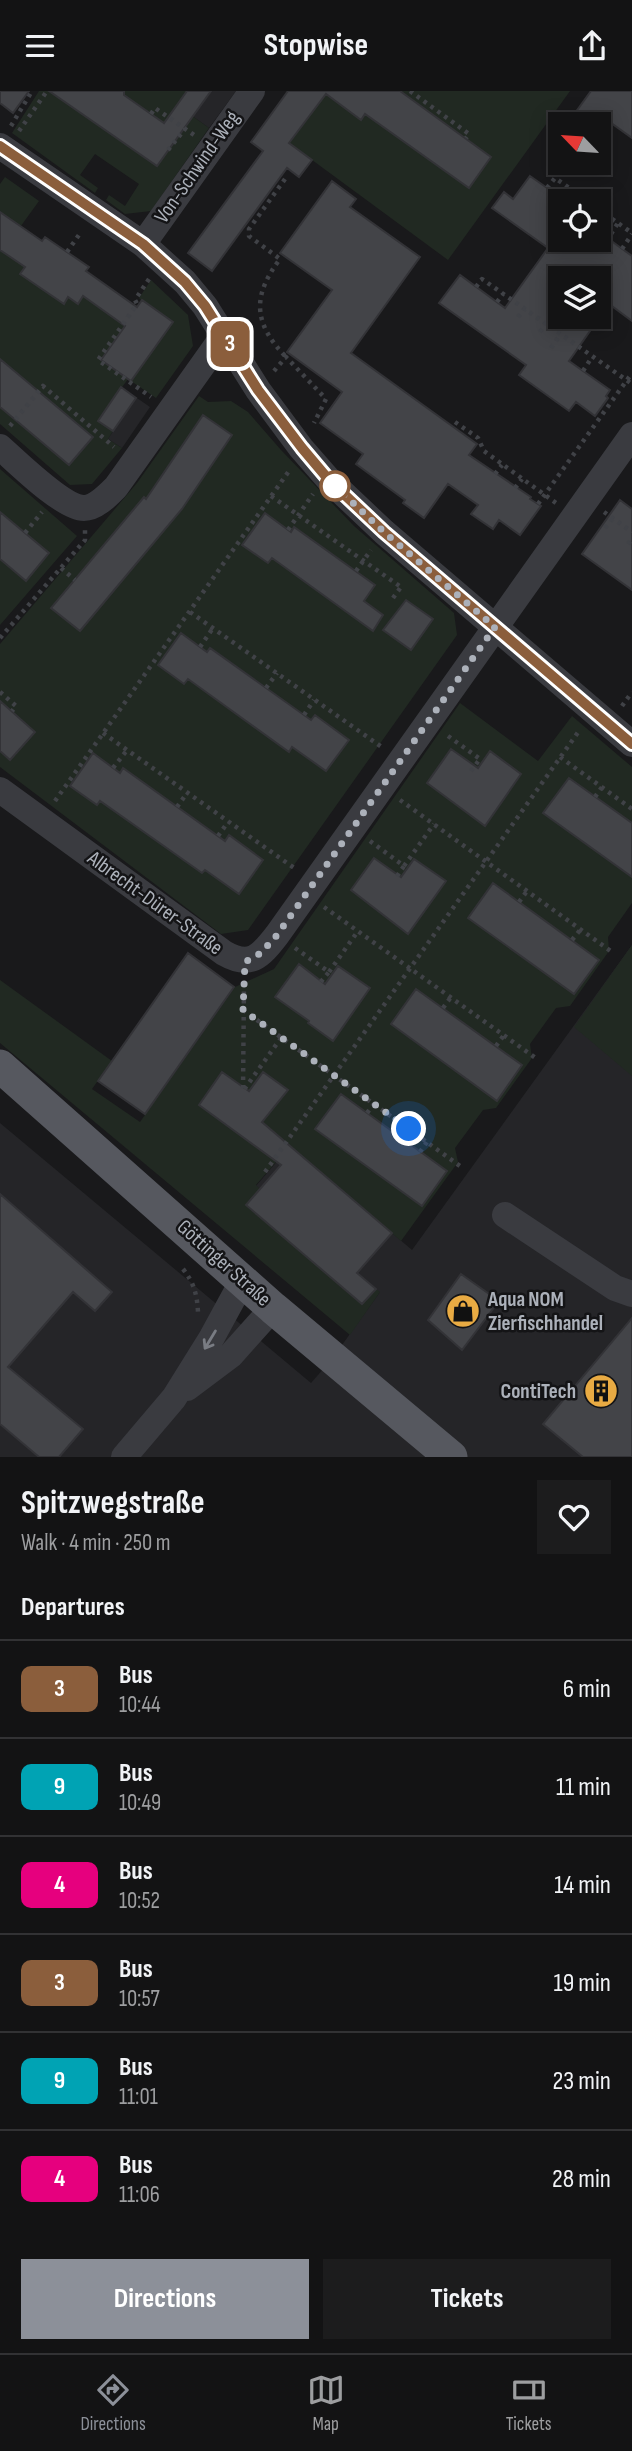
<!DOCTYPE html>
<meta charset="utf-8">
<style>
body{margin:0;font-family:"Sofia Sans Condensed",sans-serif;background:#1c1c1d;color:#f1f3f6;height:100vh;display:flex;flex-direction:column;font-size:26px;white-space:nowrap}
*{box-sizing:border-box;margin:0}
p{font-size:23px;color:#9d9ea0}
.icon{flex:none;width:38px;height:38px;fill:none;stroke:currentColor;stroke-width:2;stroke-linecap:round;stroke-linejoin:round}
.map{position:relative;height:1366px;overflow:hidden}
.drawer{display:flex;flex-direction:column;background:#131314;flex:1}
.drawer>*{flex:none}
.badge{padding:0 14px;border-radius:10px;font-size:24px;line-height:46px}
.needle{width:46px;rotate:295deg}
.tools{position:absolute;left:548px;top:21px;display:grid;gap:14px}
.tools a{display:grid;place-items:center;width:63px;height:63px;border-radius:0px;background:#131314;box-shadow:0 4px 18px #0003,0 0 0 2px #323234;font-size:35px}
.you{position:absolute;width:35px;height:35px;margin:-18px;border:5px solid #fff;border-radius:50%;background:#1a73e8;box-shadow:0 0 0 10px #1a73e833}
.map>.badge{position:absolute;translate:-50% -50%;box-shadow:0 0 0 4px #fff}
h2{padding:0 21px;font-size:26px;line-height:63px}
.round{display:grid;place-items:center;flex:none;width:74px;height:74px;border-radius:0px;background:#1c1c1d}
.head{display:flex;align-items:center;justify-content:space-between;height:119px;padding:0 21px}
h1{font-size:33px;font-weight:700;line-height:52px}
.primary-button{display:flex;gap:14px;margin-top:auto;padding:14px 21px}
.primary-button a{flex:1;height:80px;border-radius:0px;background:#8c9099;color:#fff;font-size:28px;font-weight:700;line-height:80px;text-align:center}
.primary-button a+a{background:#1c1c1d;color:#f1f3f6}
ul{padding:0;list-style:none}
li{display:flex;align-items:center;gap:21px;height:98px;padding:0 21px;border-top:2px solid #323234}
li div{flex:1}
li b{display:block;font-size:26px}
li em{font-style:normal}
li .badge{min-width:77px;font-weight:700;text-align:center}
header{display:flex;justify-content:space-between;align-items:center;height:91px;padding:0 21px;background:#131314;font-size:32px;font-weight:700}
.dock{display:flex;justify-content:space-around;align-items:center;height:98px;border-top:2px solid #323234;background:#131314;font-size:19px;color:#9d9ea0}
.dock a{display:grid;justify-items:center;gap:4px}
.dock .active{color:#8c9099}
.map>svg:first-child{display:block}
.built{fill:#252528}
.green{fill:#212922}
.building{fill:#434448;stroke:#333337;stroke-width:2;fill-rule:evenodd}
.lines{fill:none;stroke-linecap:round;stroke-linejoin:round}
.path{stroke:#404247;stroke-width:4.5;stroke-dasharray:3.5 5;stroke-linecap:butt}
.minor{stroke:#3a3b40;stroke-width:26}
.major{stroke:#56585f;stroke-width:33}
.oneway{stroke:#797c83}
.line-casing{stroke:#fff;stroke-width:16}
.line{stroke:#8b5e3c;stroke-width:10}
.walk{stroke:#acb1ba;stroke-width:7;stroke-dasharray:0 12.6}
.stop-dot{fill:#fff;stroke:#8b5e3c;stroke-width:3.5}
.labels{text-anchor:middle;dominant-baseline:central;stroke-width:5;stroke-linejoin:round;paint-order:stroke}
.street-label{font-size:21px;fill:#acb1ba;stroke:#141416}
.poi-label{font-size:21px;font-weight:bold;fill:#acb1ba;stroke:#141416;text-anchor:start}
</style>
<header><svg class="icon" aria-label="menu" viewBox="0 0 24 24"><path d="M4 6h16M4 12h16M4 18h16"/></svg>Stopwise<svg class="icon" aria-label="share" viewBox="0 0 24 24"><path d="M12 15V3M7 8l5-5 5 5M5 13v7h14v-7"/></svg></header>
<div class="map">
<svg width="632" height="1366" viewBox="0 0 632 1366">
<rect width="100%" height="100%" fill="#19191b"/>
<path class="built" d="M187,0H236L209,37L177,14Z
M121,296L150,316L122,357L108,348L113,340L98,330Z
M632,854V1366H0V1032L311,1292L332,1268L380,1201L362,1213L246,1114L260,1098L256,1095L290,1055L412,1159Z"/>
<path class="green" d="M39,0H187L177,14L209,37L151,120L125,123L106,109L109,104L125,115L139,93L95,63L80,84L98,97L95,102L12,42Z
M290,0H570L448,169L289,52L310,24L285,5Z
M5,86L39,110L18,139L42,150L45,146L89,176L86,180L97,215L125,234L142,210L139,207L151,189L188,224L193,255L156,307L128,288L98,329L113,340L108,348L122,357L92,393L70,394L0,333V93Z
M199,305L208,311L231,310L248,321L281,359L354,435L454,522L457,544L248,839L221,843L0,676V553L137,392Z
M0,378L77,445L0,534Z
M460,612L538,670L572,625L632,676V812L608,846L609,860L570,915L556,917L530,953L532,967L496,1017L483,1019L455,1057L458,1071L401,1150L290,1055L256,1094L260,1098L247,1114L362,1213L376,1198L380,1201L350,1244L0,952V889L112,970L92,998L140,1031L235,896L274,878Z
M632,854V985L574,936Z"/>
<path class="building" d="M0,0H29L13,22L0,12Z
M49,0H124V4L164,32L187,0H211L157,75Z
M288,0H400L491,66L469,97L365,23L361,29L326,3L289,52L312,69L299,86L287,77L212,180L188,162L263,60L251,51Z
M591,0H632V47L604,27L598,35V33H590L575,22Z
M530,85L560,106V149H610L632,165V230L609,213L569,270L610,299L606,305L608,307L595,325L576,311L569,320L519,284L526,274L439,212L460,184L505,217L548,157L492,117L504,101L513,108ZM560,187H598V226H560Z
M332,90L356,108L350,116L420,166L351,262L477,353L469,364L531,406L530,408L541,415L520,444L499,429L493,438L471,423L478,414L448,393L424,427L403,412L405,409L356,373L363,363L320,332L342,301L287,261L332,199L280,162Z
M0,121L42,150L45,146L89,176L86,180L137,216L142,209L173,231L131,290L101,269L125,235L83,205L78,213L68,206L64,213L20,183L25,176L0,159Z
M0,268L93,346L69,374L0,316Z
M121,296L136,307L113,340L98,330Z
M203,324L232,344L182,418L80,540L51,517L144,406L146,408Z
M620,409L632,418V499L582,463Z
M0,421L49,462L26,490L0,468Z
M265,422L291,441L294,436L375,494L364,510L383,524L373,540L272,467L268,472L242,454Z
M406,509L433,528L411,559L383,539Z
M181,542L207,561L210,557L311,629L315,624L349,649L326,680L292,656L289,661L188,588L184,593L158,574Z
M0,610L35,641L10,669L0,660Z
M451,658L478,677L490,660L521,683L485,735L427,692Z
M93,662L120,682L123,677L225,750L229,744L263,769L239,803L205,779L202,782L100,710L97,714L70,695Z
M569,687L632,732V786L543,722Z
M374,767L401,786L414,768L446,790L408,843L351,799Z
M493,792L599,869L574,903L468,827Z
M188,862L234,896L145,1023L98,990Z
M299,873L325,893L338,875L370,897L333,950L308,932L309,930L275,906Z
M416,898L522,974L497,1010L391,933Z
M222,981L249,1000L263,981L288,999L262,1031L392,1142L357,1182L376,1198L362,1213L246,1114L281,1074L199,1014Z
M341,1003L447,1080L422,1115L315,1038Z
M0,1103L112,1201L95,1220L73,1201L8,1276L83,1338L59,1366H39L0,1333Z
M461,1183L499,1210L462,1259L428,1229Z
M632,1227V1366H583L543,1333Z"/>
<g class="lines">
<path class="path" d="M410,0L469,43L466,47
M151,23L155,17L194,44
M11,35L32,0
M19,40L47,0
M168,59L185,38
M285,88L249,138V145L280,168C252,205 253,232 286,266
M547,97L555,87L588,110
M569,110L575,101
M598,118L632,142
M611,143L618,132
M622,158L632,143
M67,161L81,141
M149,188L135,209L137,213L98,269L151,306
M476,196L482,188L632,293
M497,211L503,203
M518,226L525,218
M540,241L546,233
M551,257L560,244
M274,280L286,266L326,308L314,332
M583,280L592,266
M455,331L478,347L484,360L556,412
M10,335L43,295L114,356
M495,383L502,374
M515,397L522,388
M271,405L401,496
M538,413L632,282
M604,421L632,441
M605,437L613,427
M288,439L313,403
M25,442L42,421
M628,453L632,448
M61,477L75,489
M356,480L371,459
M393,507L401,496
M190,521L383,657
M0,547L85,449V439
M200,556L213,537
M266,597L277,582
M0,601L16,615L12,620
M622,615L632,601
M304,624L314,609
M103,642L297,779
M448,645L480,668L471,680
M560,666L632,718
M113,677L127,659
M595,706L602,696
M400,709L612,861
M55,710L289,380
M177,716L187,702
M218,745L228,731
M370,750L404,775L395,788
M404,775L434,733
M519,811L527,800
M324,816L537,968
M572,849L581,838
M295,857L329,881L319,893
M329,881L358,840
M244,892L243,1000L281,947
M443,917L451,906
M243,919L460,1075
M496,955L504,944
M367,1022L374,1013
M420,1061L427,1051
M265,1081L579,640
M183,1178C194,1192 197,1203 198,1221"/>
<path class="minor" d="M0,55L143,153L185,191L205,215L258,299L301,357L329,389L384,441L632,653
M143,153L252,0
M0,356C16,370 63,417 84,417C96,417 108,404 116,396L224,244
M0,699L224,862C250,877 260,866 277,844L632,344
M505,1124L615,1197L632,1203
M187,1297L231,1264L273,1217
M124,1366L174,1307L212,1246L243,1189"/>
<path class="major" d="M0,975L273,1217L451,1366"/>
</g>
<defs><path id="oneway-shaft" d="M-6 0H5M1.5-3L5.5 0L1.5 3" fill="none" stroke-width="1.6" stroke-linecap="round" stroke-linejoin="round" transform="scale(1.75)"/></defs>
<use class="oneway" href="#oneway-shaft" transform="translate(210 1249) rotate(121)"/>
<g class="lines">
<g class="line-casing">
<path id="line" d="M0,55L143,153L185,191L205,215L258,299L302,357L329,389L384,441L632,653"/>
</g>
<use href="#line" class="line"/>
<path class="walk" d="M335,395L384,441L495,536L277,844L261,862L245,871L243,919L409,1038"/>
</g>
<defs>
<g id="shop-disc" transform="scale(1.75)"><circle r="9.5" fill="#e9ab43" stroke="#141416"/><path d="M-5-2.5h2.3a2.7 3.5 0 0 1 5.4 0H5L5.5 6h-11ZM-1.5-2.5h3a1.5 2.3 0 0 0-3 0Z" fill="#111"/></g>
<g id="building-disc" transform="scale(1.75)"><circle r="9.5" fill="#e9ab43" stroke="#141416"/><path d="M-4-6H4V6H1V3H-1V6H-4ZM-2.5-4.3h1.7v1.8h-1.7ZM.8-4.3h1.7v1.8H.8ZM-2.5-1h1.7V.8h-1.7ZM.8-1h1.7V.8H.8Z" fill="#111"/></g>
</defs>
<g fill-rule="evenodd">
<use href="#shop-disc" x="463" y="1220"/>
<use href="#building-disc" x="601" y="1300"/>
</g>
<circle class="stop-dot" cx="335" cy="395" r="14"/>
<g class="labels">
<g class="street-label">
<text transform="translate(197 76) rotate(-55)">Von-Schwind-Weg</text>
<text transform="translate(155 812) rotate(36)">Albrecht-Dürer-Straße</text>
<text transform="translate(224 1172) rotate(42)">Göttinger Straße</text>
</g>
<g class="poi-label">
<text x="488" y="1208">Aqua NOM<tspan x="488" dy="24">Zierfischhandel</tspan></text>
<text x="576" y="1300" text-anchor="end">ContiTech</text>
</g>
</g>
</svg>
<div class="tools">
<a><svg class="needle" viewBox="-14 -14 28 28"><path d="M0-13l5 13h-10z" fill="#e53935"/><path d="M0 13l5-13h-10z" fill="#9d9ea0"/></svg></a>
<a><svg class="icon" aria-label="locate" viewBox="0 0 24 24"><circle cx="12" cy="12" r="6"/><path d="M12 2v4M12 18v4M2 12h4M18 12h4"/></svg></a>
<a><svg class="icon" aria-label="layers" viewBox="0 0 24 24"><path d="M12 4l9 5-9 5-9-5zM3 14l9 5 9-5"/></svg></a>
</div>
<div class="you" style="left:409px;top:1038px"></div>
<b class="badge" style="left:230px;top:253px;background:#8b5e3c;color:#fff">3</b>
</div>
<section class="drawer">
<div class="head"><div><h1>Spitzwegstraße</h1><p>Walk · 4 min · 250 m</p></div><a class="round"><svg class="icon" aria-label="heart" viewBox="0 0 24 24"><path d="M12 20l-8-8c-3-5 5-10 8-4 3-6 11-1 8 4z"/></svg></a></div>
<h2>Departures</h2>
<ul>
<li><span class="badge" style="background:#8b5e3c;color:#fff">3</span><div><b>Bus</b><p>10:44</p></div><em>6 min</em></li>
<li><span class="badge" style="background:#00a3b4;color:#fff">9</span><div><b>Bus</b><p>10:49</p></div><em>11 min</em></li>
<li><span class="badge" style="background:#e6007e;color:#fff">4</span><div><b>Bus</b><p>10:52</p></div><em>14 min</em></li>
<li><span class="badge" style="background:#8b5e3c;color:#fff">3</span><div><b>Bus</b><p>10:57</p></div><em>19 min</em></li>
<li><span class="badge" style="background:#00a3b4;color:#fff">9</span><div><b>Bus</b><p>11:01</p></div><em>23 min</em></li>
<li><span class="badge" style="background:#e6007e;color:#fff">4</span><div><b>Bus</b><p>11:06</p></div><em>28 min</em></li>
</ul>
<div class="primary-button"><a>Directions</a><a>Tickets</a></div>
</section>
<nav class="dock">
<a class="active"><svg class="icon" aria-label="directions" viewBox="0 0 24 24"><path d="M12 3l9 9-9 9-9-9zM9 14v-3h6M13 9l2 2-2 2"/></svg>Directions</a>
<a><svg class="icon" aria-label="map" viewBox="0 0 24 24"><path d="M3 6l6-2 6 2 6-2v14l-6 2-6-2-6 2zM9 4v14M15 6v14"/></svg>Map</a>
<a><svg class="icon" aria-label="tickets" viewBox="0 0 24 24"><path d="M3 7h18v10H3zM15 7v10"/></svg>Tickets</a>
</nav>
